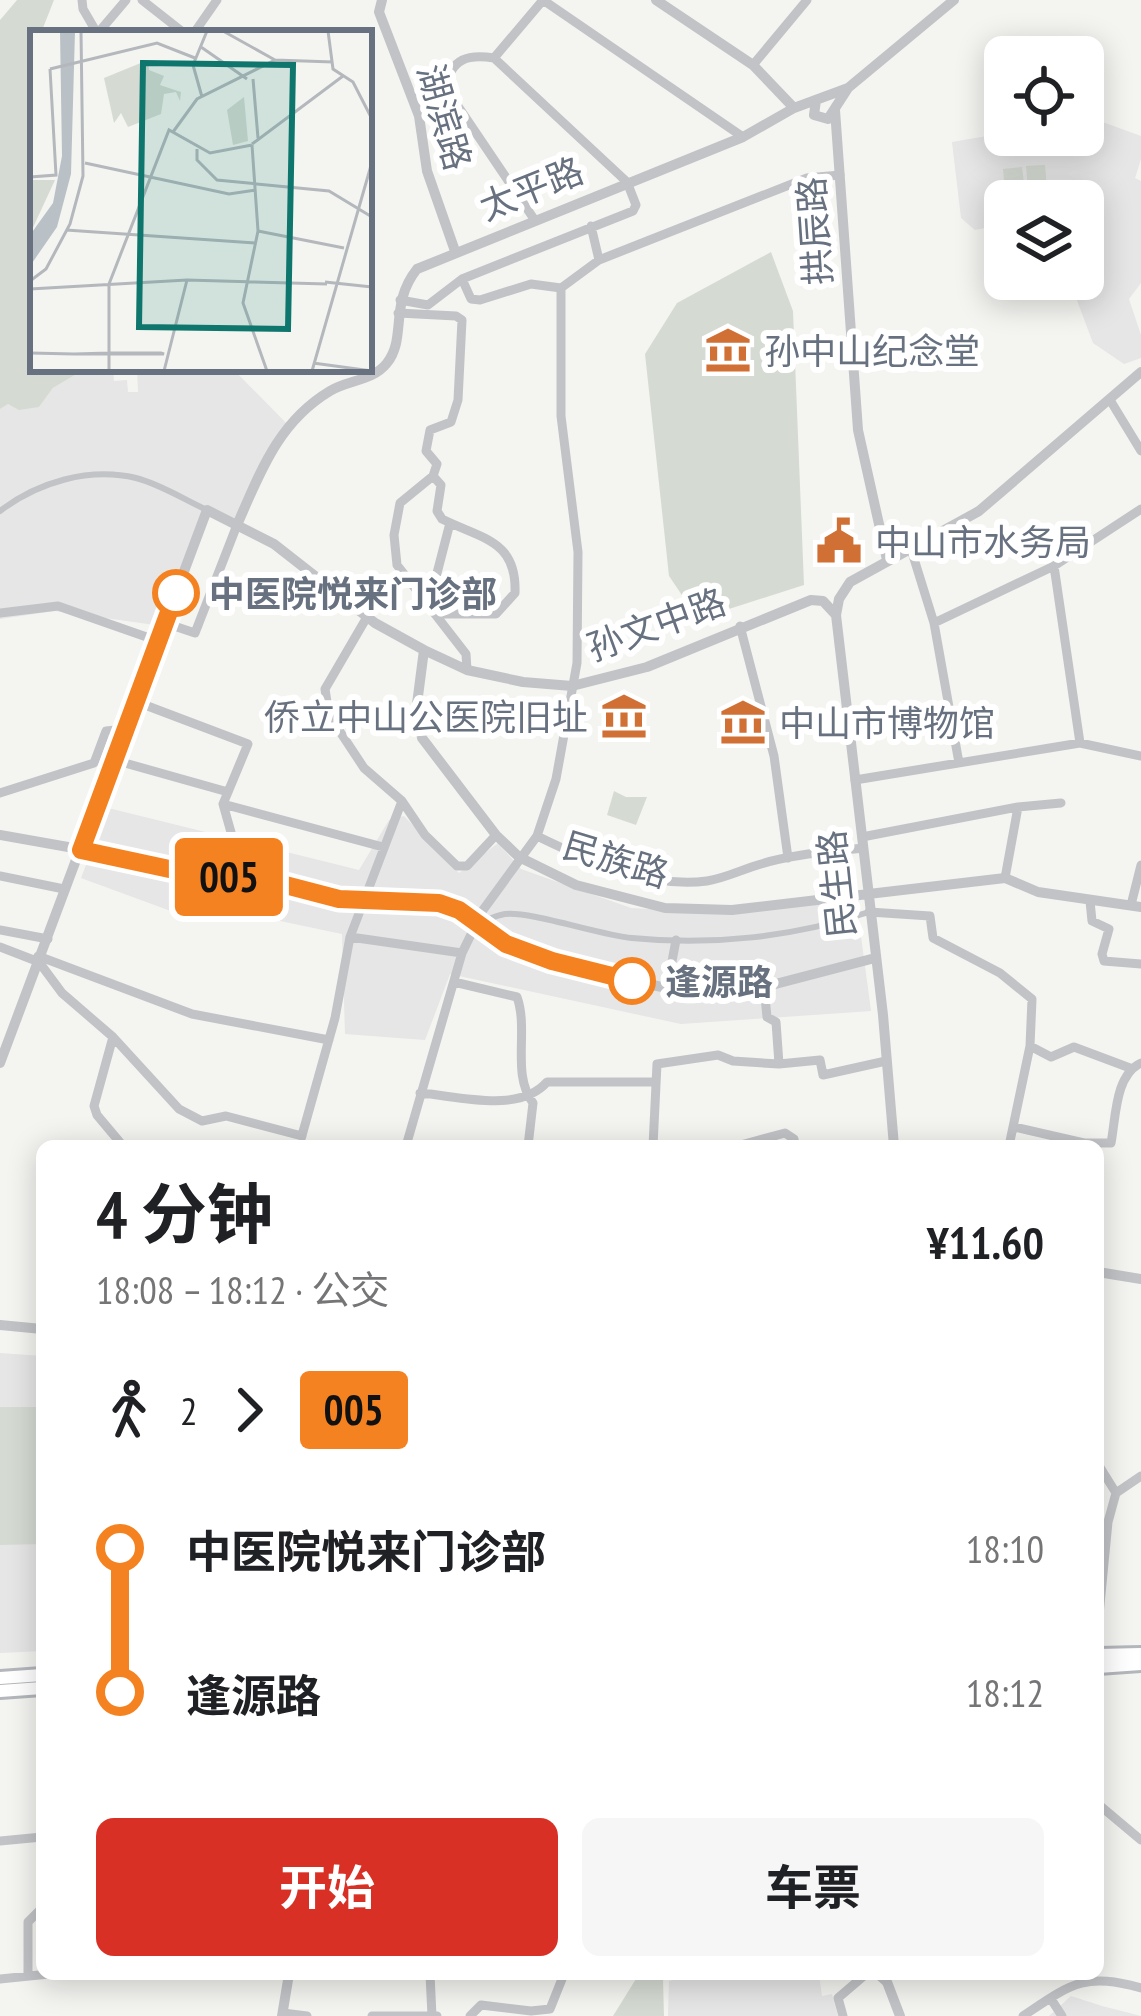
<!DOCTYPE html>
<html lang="zh">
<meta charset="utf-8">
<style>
body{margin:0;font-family:"PT Sans Narrow","Noto Sans SC",sans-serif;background:#f6f6f6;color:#202124;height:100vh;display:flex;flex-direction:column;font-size:45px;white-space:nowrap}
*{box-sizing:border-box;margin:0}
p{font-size:39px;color:#757577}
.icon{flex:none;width:66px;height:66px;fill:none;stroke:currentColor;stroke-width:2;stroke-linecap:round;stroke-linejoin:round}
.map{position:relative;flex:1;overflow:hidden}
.sheet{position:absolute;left:36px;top:1140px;width:1068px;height:840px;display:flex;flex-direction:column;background:#fff;border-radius:18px;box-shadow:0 6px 30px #0003}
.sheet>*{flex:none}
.badge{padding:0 24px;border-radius:9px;font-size:42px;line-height:78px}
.buttons{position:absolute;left:984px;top:36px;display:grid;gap:24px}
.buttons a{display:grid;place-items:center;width:120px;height:120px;border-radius:18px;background:#fff;box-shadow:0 6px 30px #0003;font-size:60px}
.map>.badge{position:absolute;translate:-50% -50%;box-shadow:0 0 0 6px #fff}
.legs{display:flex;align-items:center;gap:18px;height:132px;padding:0 60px;font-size:39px}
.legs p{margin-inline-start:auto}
.head{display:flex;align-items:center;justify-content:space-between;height:204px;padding:0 60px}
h1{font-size:66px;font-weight:700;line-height:90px}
.button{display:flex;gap:24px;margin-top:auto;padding:24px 60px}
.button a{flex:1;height:138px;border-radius:18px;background:#d93025;color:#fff;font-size:48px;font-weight:700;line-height:138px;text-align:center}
.button a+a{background:#f6f6f6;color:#202124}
ul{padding:0 60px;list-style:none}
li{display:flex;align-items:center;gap:42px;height:144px;font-size:45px}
li i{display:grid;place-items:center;width:18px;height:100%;margin:0 15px;background:currentColor}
li i::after{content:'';width:30px;height:30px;margin:-15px;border:9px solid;border-radius:50%;background:#fff}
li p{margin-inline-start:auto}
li:first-child i{background:linear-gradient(#0000 50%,currentColor 0)}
li:last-child i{background:linear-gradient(currentColor 50%,#0000 0)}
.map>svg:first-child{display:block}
.built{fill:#e5e6e5}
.green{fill:#d5dbd3}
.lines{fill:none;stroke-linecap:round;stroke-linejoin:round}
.secondary-casing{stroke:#b3b6bb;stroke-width:18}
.pedestrian{stroke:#c1c3c6;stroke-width:6}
.minor{stroke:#c1c3c6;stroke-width:9}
.tertiary{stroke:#c1c3c6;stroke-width:10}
.secondary{stroke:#fff;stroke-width:12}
.line-1-casing{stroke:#fff;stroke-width:27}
.line-1{stroke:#f58220;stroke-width:18}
.stop-1-dot{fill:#fff;stroke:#f58220;stroke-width:6}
.labels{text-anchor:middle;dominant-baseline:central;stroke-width:12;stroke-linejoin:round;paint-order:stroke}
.street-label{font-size:36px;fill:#67717f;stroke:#fff}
.poi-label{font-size:36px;fill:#67717f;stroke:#fff;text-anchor:start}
.stop-label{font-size:36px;font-weight:bold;fill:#67717f;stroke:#fff;text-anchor:start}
.inset-road{fill:none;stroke:#b4b8bc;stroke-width:3}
.view{fill:#0f766e;fill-opacity:0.15;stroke:#0f766e;stroke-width:6}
.inset-edge{fill:none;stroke:#67717f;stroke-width:6}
</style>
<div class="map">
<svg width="1141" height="2016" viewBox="0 0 1141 2016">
<rect width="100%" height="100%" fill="#f4f5f1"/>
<path class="built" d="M1005,114V135H1083V115L1141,136V159L1135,178L1141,181V283L1129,299L1141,335V358L1124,364L1093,343L1075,295L1089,259L1083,256V201H1005V224L975,230L961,218L952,142L987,136L989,116Z
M85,369H113L114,381L127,380L128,392H138L137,369H233L291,428L237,520L201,514L182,568L155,625L55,611L0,619V409L7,404L39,407L53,388Z
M108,808L359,870L389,820L404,816L459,873L498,843L521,869L631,908L729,913L856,899L871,1011L681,1024L450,974L425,1040L345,1034L342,934L209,906L198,921L81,878Z
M0,1353L42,1356V1651L0,1653Z
M699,1974L819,1975L822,1996L832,1994L838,2016H668L669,1981Z
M1071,1996L1102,2006L1141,2016H1049Z"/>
<path class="green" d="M17,0H54L41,33H33V369H85L53,388L39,407L19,410L8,404L0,409V20Z
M1045,165L1048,201H1029L1026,166Z
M1022,167L1026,201H1006L1003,169Z
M771,252L793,311L804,585L698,619L669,576L645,354L677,303Z
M614,791L626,797H647L636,825L607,815Z
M42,1407V1544L0,1545V1407Z
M639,1974L663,1978L664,2016H613Z"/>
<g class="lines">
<g class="secondary-casing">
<path id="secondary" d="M1098,1655L1141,1654
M1098,1667L1141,1664
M0,1678L42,1675
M0,1691L42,1688"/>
</g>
<path class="pedestrian" d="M0,511C38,482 89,467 136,478C160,484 185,500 207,510
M479,923C487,920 497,915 505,914C530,911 600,935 632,938C711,946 794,937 869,912"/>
<path class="minor" d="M82,0L83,9L97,33
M142,0L184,33
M98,33L126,0
M194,33L217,0
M494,58C468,54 452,58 445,87L534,219
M753,65L807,0
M591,226L599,260
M462,279L471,299L480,300L531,284L561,288
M400,300L428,305L462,279L633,211L636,205L627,182L494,58L543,0L743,137
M398,313L456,316L462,320L458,400L451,422L430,430L426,451L437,464L433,476L400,503L394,535L397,565L466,654L467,670
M1110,400L1141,451
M433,476L441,485L437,511L442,519C482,539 517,540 515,593L496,614H438
M911,549L934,623L959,763
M1054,566L1080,743
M429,604L450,523
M0,613L58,606L158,641
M367,617L325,689L329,715L364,768L402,801L425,835L457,866H467L496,835
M165,623L195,633L237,525
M934,623L1054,566L1141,509
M740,626L774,756L788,858
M137,702L248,744L223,804L234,843L231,877
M114,760L228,792
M855,780L1080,743L1141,756
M0,793L94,763L106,731L126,729
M223,804L383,847
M537,836C586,860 650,889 707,881C726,878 743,869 761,864C793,854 829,852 863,848
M862,837L1018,807L1061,803
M0,876L64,889
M1005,878L1018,807
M1090,901L1092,921L1109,929L1102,954L1104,961L1141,964
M1131,905L1141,865
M869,912L930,916L933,938L1000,973L1032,999L1030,1046L1009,1146
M0,930L48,939
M350,937L462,953
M0,947L39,962L62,993L113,1037L179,1109L202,1121L226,1116L302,1136
M38,956L192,1014L329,1040
M454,982L517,997C529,1030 511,1074 533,1103L528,1146
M764,987L767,1017L776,1022L779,1064
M667,988L676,940
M113,1037L94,1106L97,1115L123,1146
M1030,1046L1051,1057L1074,1047L1130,1068
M420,1093C458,1096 519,1114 547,1082H656
M1014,1127L1084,1143H1111C1116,1117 1115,1075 1141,1063
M299,1146L335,1018L350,937L402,801
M406,1146L462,953L483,910L537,836L556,779L577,663L578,552L561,416V288L599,260L807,178L840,175
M653,1146L657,1064L718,1055L733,1061L779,1064L820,1060L823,1075L886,1061
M737,1146L785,1133L794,1139L795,1146
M1098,1464L1116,1493
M1098,1625L1108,1522L1116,1493L1141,1476
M1098,1804L1141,1840
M0,1841L42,1837
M430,1974L432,2016
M28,1976V1922L42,1908
M0,1979L49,1974
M1051,1999L1062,2016
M283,2013L307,2016
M372,2016H437
M470,2016L481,2005L531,2011L550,2009L564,1974
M843,2016L838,1998L866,1974
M1023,2016C1071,1984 1084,1972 1141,1988"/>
<path class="tertiary" d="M382,0L379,12L419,116L427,171L455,251
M656,0L753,65L794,108
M816,100L814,115L828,119L848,88
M835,110L858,430L887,560
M237,525C260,473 278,422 330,391C348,380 373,381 387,363C407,338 389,304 417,269L743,137L794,108L848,88L954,0
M424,650L417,704L422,738L496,835L519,857L576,885L665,908L732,910L1005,878L1038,892L1141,907
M0,835L130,858L188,873L270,882L339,899L439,903L459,911L506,944L598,974L667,988L764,987L875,958
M0,1063L207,510L274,544L375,623L424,650L467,670L523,682L572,686L647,667L811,600L823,601L836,615
M894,1146L883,1015L836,615L839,599L850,582L979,511L1141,372
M1098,1272L1141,1279
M0,1325L42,1329
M878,1974L887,1982L900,2016
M282,2016L289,1974"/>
<use href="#secondary" class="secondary"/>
</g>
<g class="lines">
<g class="line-1-casing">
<path id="line-1" d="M176,593L81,850L188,873L270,881L339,899L439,903L459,910L506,944L552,961L632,981"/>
</g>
<use href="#line-1" class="line-1"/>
</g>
<defs>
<g id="museum-bare" transform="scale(3.6)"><path d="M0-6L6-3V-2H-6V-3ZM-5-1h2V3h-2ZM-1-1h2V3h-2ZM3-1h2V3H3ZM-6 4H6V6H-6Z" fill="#d17035" stroke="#fff" stroke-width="2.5" paint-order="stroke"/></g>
<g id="civic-bare" transform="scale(3.6)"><path d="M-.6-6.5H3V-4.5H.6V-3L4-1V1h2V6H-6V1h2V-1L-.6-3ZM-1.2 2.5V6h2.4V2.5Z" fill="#d17035" stroke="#fff" stroke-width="2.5" paint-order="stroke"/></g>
</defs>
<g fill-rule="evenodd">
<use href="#museum-bare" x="728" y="350"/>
<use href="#civic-bare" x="839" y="541"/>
<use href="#museum-bare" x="624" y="716"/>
<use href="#museum-bare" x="743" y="722"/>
</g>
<g class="stop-1-dot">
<circle cx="176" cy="593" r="21"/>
<circle cx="632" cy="981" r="21"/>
</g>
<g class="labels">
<g class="street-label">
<text transform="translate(445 117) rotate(74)">湖滨路</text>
<text transform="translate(531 188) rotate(-22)">太平路</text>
<text transform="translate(814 231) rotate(-94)">拱辰路</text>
<text transform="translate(656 624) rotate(-20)">孙文中路</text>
<text transform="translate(616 859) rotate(17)">民族路</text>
<text transform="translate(836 884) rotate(-96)">民生路</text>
</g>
<g class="poi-label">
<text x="764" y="350">孙中山纪念堂</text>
<text x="875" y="541">中山市水务局</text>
<text x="588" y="716" text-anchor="end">侨立中山公医院旧址</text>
<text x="779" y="722">中山市博物馆</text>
</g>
<g class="stop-label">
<text x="209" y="593">中医院悦来门诊部</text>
<text x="665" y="981">逢源路</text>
</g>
</g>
<g transform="translate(30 30)">
<rect width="342" height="342" fill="#f4f5f1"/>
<path d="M118,30L119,40L134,46L130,55L151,62L150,71L146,62L134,64L131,84L98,97L91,83L84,93L74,48ZM214,67L218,111L203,115L197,80ZM0,150H25L0,204Z" fill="#d5dbd3"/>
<path d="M30,1H45L41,144L27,197L0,236V205L23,173L32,126Z" fill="#b9c1c6"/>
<path class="inset-road" d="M193,1L245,30M298,1L303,39L323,52L342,89M171,17L217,49M20,39L127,13L165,28M223,49L228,108M172,67L163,35L177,1M143,102L167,69L245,30L303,32M222,114L313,46M222,115L228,201L213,273L237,341M167,119V130L187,150L299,161L342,187M55,133L199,164L226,160M0,147L26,145L20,39M36,200L225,213M228,201L314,218M0,251L16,239L40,194L53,146L51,1M295,252L342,257M0,259L157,250L297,254M0,323L44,324M79,323H131L134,324H44ZM283,333L342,341M79,341V254L139,100L180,123L222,115M134,341L157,250M282,341L342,132"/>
<path class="view" d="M113,33L263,35L258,299L109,297Z"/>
<rect width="342" height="342" class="inset-edge"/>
</g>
</svg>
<div class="buttons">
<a><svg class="icon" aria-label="locate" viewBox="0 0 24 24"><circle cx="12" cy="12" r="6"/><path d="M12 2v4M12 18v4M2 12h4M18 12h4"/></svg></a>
<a><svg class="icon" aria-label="layers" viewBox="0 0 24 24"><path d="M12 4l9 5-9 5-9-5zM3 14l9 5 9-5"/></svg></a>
</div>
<b class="badge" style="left:229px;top:877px;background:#f58220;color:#111">005</b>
<section class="sheet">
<div class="head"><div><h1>4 分钟</h1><p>18:08 – 18:12 · 公交</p></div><b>¥11.60</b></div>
<div class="legs"><svg class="icon" aria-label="walk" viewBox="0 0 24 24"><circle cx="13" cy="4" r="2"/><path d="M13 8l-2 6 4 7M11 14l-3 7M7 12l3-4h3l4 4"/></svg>2<svg class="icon" aria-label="forward" viewBox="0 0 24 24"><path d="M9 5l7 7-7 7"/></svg><b class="badge" style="background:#f58220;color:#111">005</b></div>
<ul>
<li><i style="color:#f58220"></i><b>中医院悦来门诊部</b><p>18:10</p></li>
<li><i style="color:#f58220"></i><b>逢源路</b><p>18:12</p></li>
</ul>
<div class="button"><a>开始</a><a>车票</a></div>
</section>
</div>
